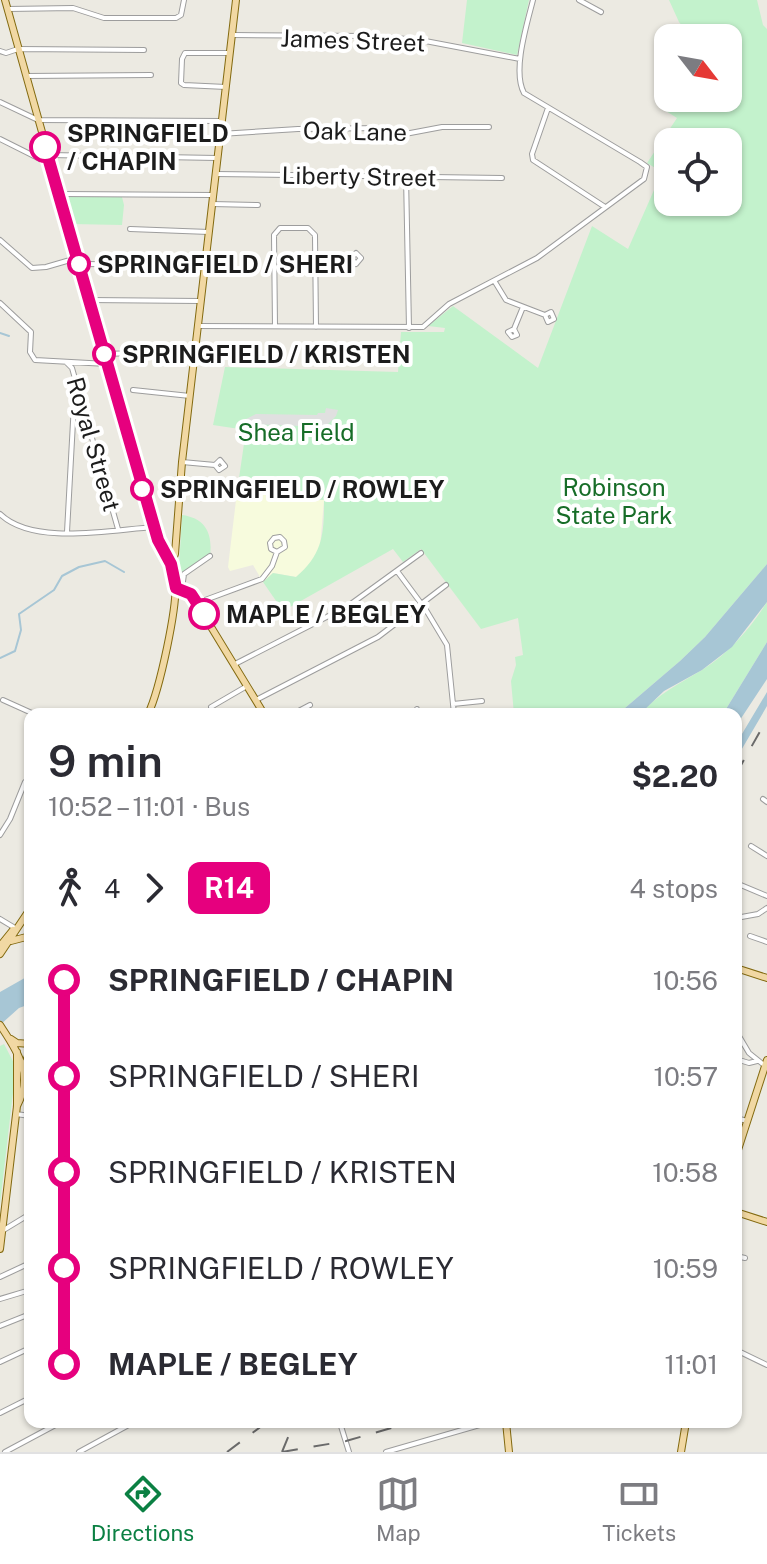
<!DOCTYPE html>
<meta charset="utf-8">
<style>
body{margin:0;font-family:"Public Sans",sans-serif;background:#f2f2f3;color:#2b2b33;height:100vh;display:flex;flex-direction:column;font-size:30px;white-space:nowrap}
*{box-sizing:border-box;margin:0}
p{font-size:26px;color:#7c7c81}
.icon{flex:none;width:44px;height:44px;fill:none;stroke:currentColor;stroke-width:2;stroke-linecap:round;stroke-linejoin:round}
.map{position:relative;flex:1;overflow:hidden}
.details{position:absolute;left:24px;top:708px;width:718px;height:720px;display:flex;flex-direction:column;background:#fff;border-radius:16px;box-shadow:0 2px 6px #0004}
.details>*{flex:none}
.badge{padding:0 16px;border-radius:12px;font-size:28px;line-height:52px}
.needle{width:52px;rotate:121deg}
.buttons{position:absolute;left:654px;top:24px;display:grid;gap:16px}
.buttons a{display:grid;place-items:center;width:88px;height:88px;border-radius:16px;background:#fff;box-shadow:0 2px 6px #0004;font-size:40px}
.map>.badge{position:absolute;translate:-50% -50%;box-shadow:0 0 0 4px #fff}
.legs{display:flex;align-items:center;gap:12px;height:88px;padding:0 24px;font-size:26px}
.legs p{margin-inline-start:auto}
.head{display:flex;align-items:center;justify-content:space-between;height:136px;padding:0 24px}
h1{font-size:44px;font-weight:600;line-height:60px}
ul{padding:0 24px;list-style:none}
li{display:flex;align-items:center;gap:28px;height:96px;font-size:30px}
li i{display:grid;place-items:center;width:12px;height:100%;margin:0 10px;background:currentColor}
li i::after{content:'';width:20px;height:20px;margin:-10px;border:6px solid;border-radius:50%;background:#fff}
li p{margin-inline-start:auto}
li:first-child i{background:linear-gradient(#0000 50%,currentColor 0)}
li:last-child i{background:linear-gradient(currentColor 50%,#0000 0)}
.tab-bar{display:flex;justify-content:space-around;align-items:center;height:112px;border-top:2px solid #e1e1e2;background:#fff;font-size:22px;color:#7c7c81}
.tab-bar a{display:grid;justify-items:center;gap:4px}
.tab-bar .current{color:#0b8043}
.map>svg:first-child{display:block}
.education{fill:#f7fbdd}
.park{fill:#c3f2cc;fill-rule:evenodd}
.parking{fill:#e0e0e0}
.water{fill:#a7c6d5}
.lines{fill:none;stroke-linecap:round;stroke-linejoin:round}
.stream{stroke:#a7c6d5;stroke-width:2}
.minor-casing{stroke:#9d9d9d;stroke-width:6}
.major-casing{stroke:#836a10;stroke-width:8}
.minor{stroke:#fff;stroke-width:4}
.major{stroke:#f1d8a3;stroke-width:6}
.rail{stroke:#6a6a6a;stroke-width:2;stroke-dasharray:16 16;stroke-linecap:butt}
.line-1-casing{stroke:#fff;stroke-width:18}
.line-1{stroke:#e6007e;stroke-width:12}
.stop-1-dot{fill:#fff;stroke:#e6007e;stroke-width:4}
.labels{text-anchor:middle;dominant-baseline:central;stroke-width:8;stroke-linejoin:round;paint-order:stroke}
.street-label{font-size:24px;fill:#1c1c1c;stroke:#fff}
.stop-label{font-size:24px;font-weight:bold;fill:#1c1c1c;stroke:#fff;text-anchor:start}
.park-label{font-size:24px;fill:#176d28;stroke:#fff}
</style>
<div class="map">
<svg width="767" height="1452" viewBox="0 0 767 1452">
<rect width="100%" height="100%" fill="#eceae2"/>
<path class="education" d="M237,492L324,500L320,547L310,565L296,577L273,573L263,582L253,565L230,571L228,567Z"/>
<path class="park" d="M467,0H529L517,55L462,43Z
M669,0H757L763,25L767,29V564L705,637L680,661L618,714H514L511,681L516,665L515,657L523,655L518,618L481,629L421,549L403,562L393,549L283,611L263,582L273,573L296,577C323,554 324,534 324,500L237,492L246,430L213,425L225,367L398,372L401,332H444L445,328L428,326L453,306L538,368L592,226L628,249L662,172L647,163L677,118L666,111L675,98H728V38H692L679,22ZM668,142H728V202H668Z
M63,196L122,197L124,205L122,225L71,224Z
M182,515C205,518 213,533 210,556L183,574L179,568Z
M767,602V642L723,714H640C658,694 679,684 702,670C729,653 750,629 767,602Z
M4,1044L16,1067L0,1204V1046Z"/>
<path class="parking" d="M326,408L338,410L336,416L325,427L246,424V419L256,414L317,415L318,413H325Z"/>
<path class="water" d="M767,564V602L732,647L702,670L664,691L640,714H618L680,661L705,637Z
M767,642V679L736,726V714H723Z
M767,692V706L736,759V744Z
M30,975V1004L19,1008L0,1025V992Z"/>
<g class="lines">
<path class="stream" d="M0,333L9,336
M0,658L15,651L21,630L19,614L54,590L62,576L79,567L105,561L124,572"/>
<g class="minor-casing">
<path id="minor" d="M579,0L601,12
M8,9L73,8L104,18H176L181,15L184,0
M233,35L368,36L420,40L520,59
M0,51L6,53L18,49L144,50
M26,76L151,75
M226,87L184,85L181,83L182,59L185,53H230
M0,102L38,120L222,121
M548,108L532,154L533,160L605,207
M220,134L298,129L384,128L405,134L442,127H489
M0,139L50,164
M49,155L217,158
M215,174L502,178
M406,176L409,328
M61,194L212,195
M212,204L258,205
M130,229L209,232
M0,240L32,268L46,267L77,258
M315,260L351,258L356,264L361,258L356,253L351,258
M79,264L204,265
M495,282L506,300L545,315L548,322L554,319L551,312L545,315
M88,300L200,301
M0,303L31,332L30,352L35,360L107,364
M198,326L423,327L449,304L537,258L644,179L647,167L640,162L524,93C512,71 527,24 533,0
M275,326L274,235L280,228H308L315,235L316,327
M514,329L508,332L512,337L517,335L514,329L523,307
M104,354L136,353L145,345
M66,362L72,368L118,529
M133,390L190,396
M182,462L215,465L219,470L225,466L220,460L215,465
M0,514C33,546 110,530 154,527
M67,532L75,385
M397,571L426,610L447,645L454,714
M182,589L184,574L210,556
M197,603L262,579L272,566L277,552L285,547L284,541L280,537L274,538L270,543L271,549L277,552
M235,664L348,606L421,553
M3,700L34,714
M256,700L378,637L446,585
M453,704L482,701
M417,709L418,714
M215,714L211,707L247,686
M293,714L310,705
M763,799L767,802
M0,835L10,819L25,782
M751,846L767,856
M736,883L767,896
M736,918L758,914L767,908
M0,919L15,928
M750,936L767,942
M736,1031L749,1053L764,1065
M736,1059L749,1063L757,1061
M16,1114L30,1116
M736,1118L747,1121
M2,1231L30,1214
M736,1256L745,1258
M0,1277L30,1263
M0,1299L30,1290
M0,1326L30,1314
M736,1350L767,1365
M0,1362L30,1348
M0,1413L30,1398
M340,1423L349,1452
M5,1452L61,1422
M79,1452L134,1422
M386,1452L490,1422"/>
</g>
<g class="major-casing">
<path id="major" d="M5,0L149,514C157,535 171,556 175,578C179,603 159,692 148,714
M171,564L175,554L182,462L236,0
M176,588L191,594L264,714
M11,941L30,936
M0,946L13,930
M0,954L30,909
M736,968L767,978
M0,1025C17,1051 34,1074 17,1106
M11,1039L17,1043L30,1044
M25,1066L30,1049
M736,1156L767,1060
M736,1212L767,1222
M0,1249L17,1106V1052
M506,1422L509,1452
M681,1452L686,1422"/>
</g>
<use href="#minor" class="minor"/>
<use href="#major" class="major"/>
<path class="rail" d="M736,774L767,719
M227,1452L267,1422
M282,1452L346,1441L402,1425
M282,1452L289,1435L298,1422"/>
</g>
<g class="lines">
<g class="line-1-casing">
<path id="line-1" d="M45,147L158,540L171,564L176,588L191,594L204,614"/>
</g>
<use href="#line-1" class="line-1"/>
</g>
<g class="stop-1-dot">
<circle cx="45" cy="147" r="14"/>
<circle cx="79" cy="264" r="10"/>
<circle cx="104" cy="354" r="10"/>
<circle cx="142" cy="489" r="10"/>
<circle cx="204" cy="614" r="14"/>
</g>
<g class="labels">
<g class="street-label">
<text transform="translate(353 40) rotate(2)">James Street</text>
<text transform="translate(355 131) rotate(1)">Oak Lane</text>
<text transform="translate(359 176) rotate(1)">Liberty Street</text>
<text transform="translate(94 444) rotate(74)">Royal Street</text>
</g>
<g class="stop-label">
<text x="67" y="133">SPRINGFIELD<tspan x="67" dy="28">/ CHAPIN</tspan></text>
<text x="97" y="264">SPRINGFIELD / SHERI</text>
<text x="122" y="354">SPRINGFIELD / KRISTEN</text>
<text x="160" y="489">SPRINGFIELD / ROWLEY</text>
<text x="226" y="614">MAPLE / BEGLEY</text>
</g>
<g class="park-label">
<text x="296" y="432">Shea Field</text>
<text x="614" y="487">Robinson<tspan x="614" dy="28">State Park</tspan></text>
</g>
</g>
</svg>
<div class="buttons">
<a><svg class="needle" viewBox="-14 -14 28 28"><path d="M0-13l5 13h-10z" fill="#e53935"/><path d="M0 13l5-13h-10z" fill="#7c7c81"/></svg></a>
<a><svg class="icon" aria-label="locate" viewBox="0 0 24 24"><circle cx="12" cy="12" r="6"/><path d="M12 2v4M12 18v4M2 12h4M18 12h4"/></svg></a>
</div>
<section class="details">
<div class="head"><div><h1>9 min</h1><p>10:52 – 11:01 · Bus</p></div><b>$2.20</b></div>
<div class="legs"><svg class="icon" aria-label="walk" viewBox="0 0 24 24"><circle cx="13" cy="4" r="2"/><path d="M13 8l-2 6 4 7M11 14l-3 7M7 12l3-4h3l4 4"/></svg>4<svg class="icon" aria-label="forward" viewBox="0 0 24 24"><path d="M9 5l7 7-7 7"/></svg><b class="badge" style="background:#e6007e;color:#fff">R14</b><p>4 stops</p></div>
<ul>
<li><i style="color:#e6007e"></i><b>SPRINGFIELD / CHAPIN</b><p>10:56</p></li>
<li><i style="color:#e6007e"></i><span>SPRINGFIELD / SHERI</span><p>10:57</p></li>
<li><i style="color:#e6007e"></i><span>SPRINGFIELD / KRISTEN</span><p>10:58</p></li>
<li><i style="color:#e6007e"></i><span>SPRINGFIELD / ROWLEY</span><p>10:59</p></li>
<li><i style="color:#e6007e"></i><b>MAPLE / BEGLEY</b><p>11:01</p></li>
</ul>
</section>
</div>
<nav class="tab-bar">
<a class="current"><svg class="icon" aria-label="directions" viewBox="0 0 24 24"><path d="M12 3l9 9-9 9-9-9zM9 14v-3h6M13 9l2 2-2 2"/></svg>Directions</a>
<a><svg class="icon" aria-label="map" viewBox="0 0 24 24"><path d="M3 6l6-2 6 2 6-2v14l-6 2-6-2-6 2zM9 4v14M15 6v14"/></svg>Map</a>
<a><svg class="icon" aria-label="tickets" viewBox="0 0 24 24"><path d="M3 7h18v10H3zM15 7v10"/></svg>Tickets</a>
</nav>
